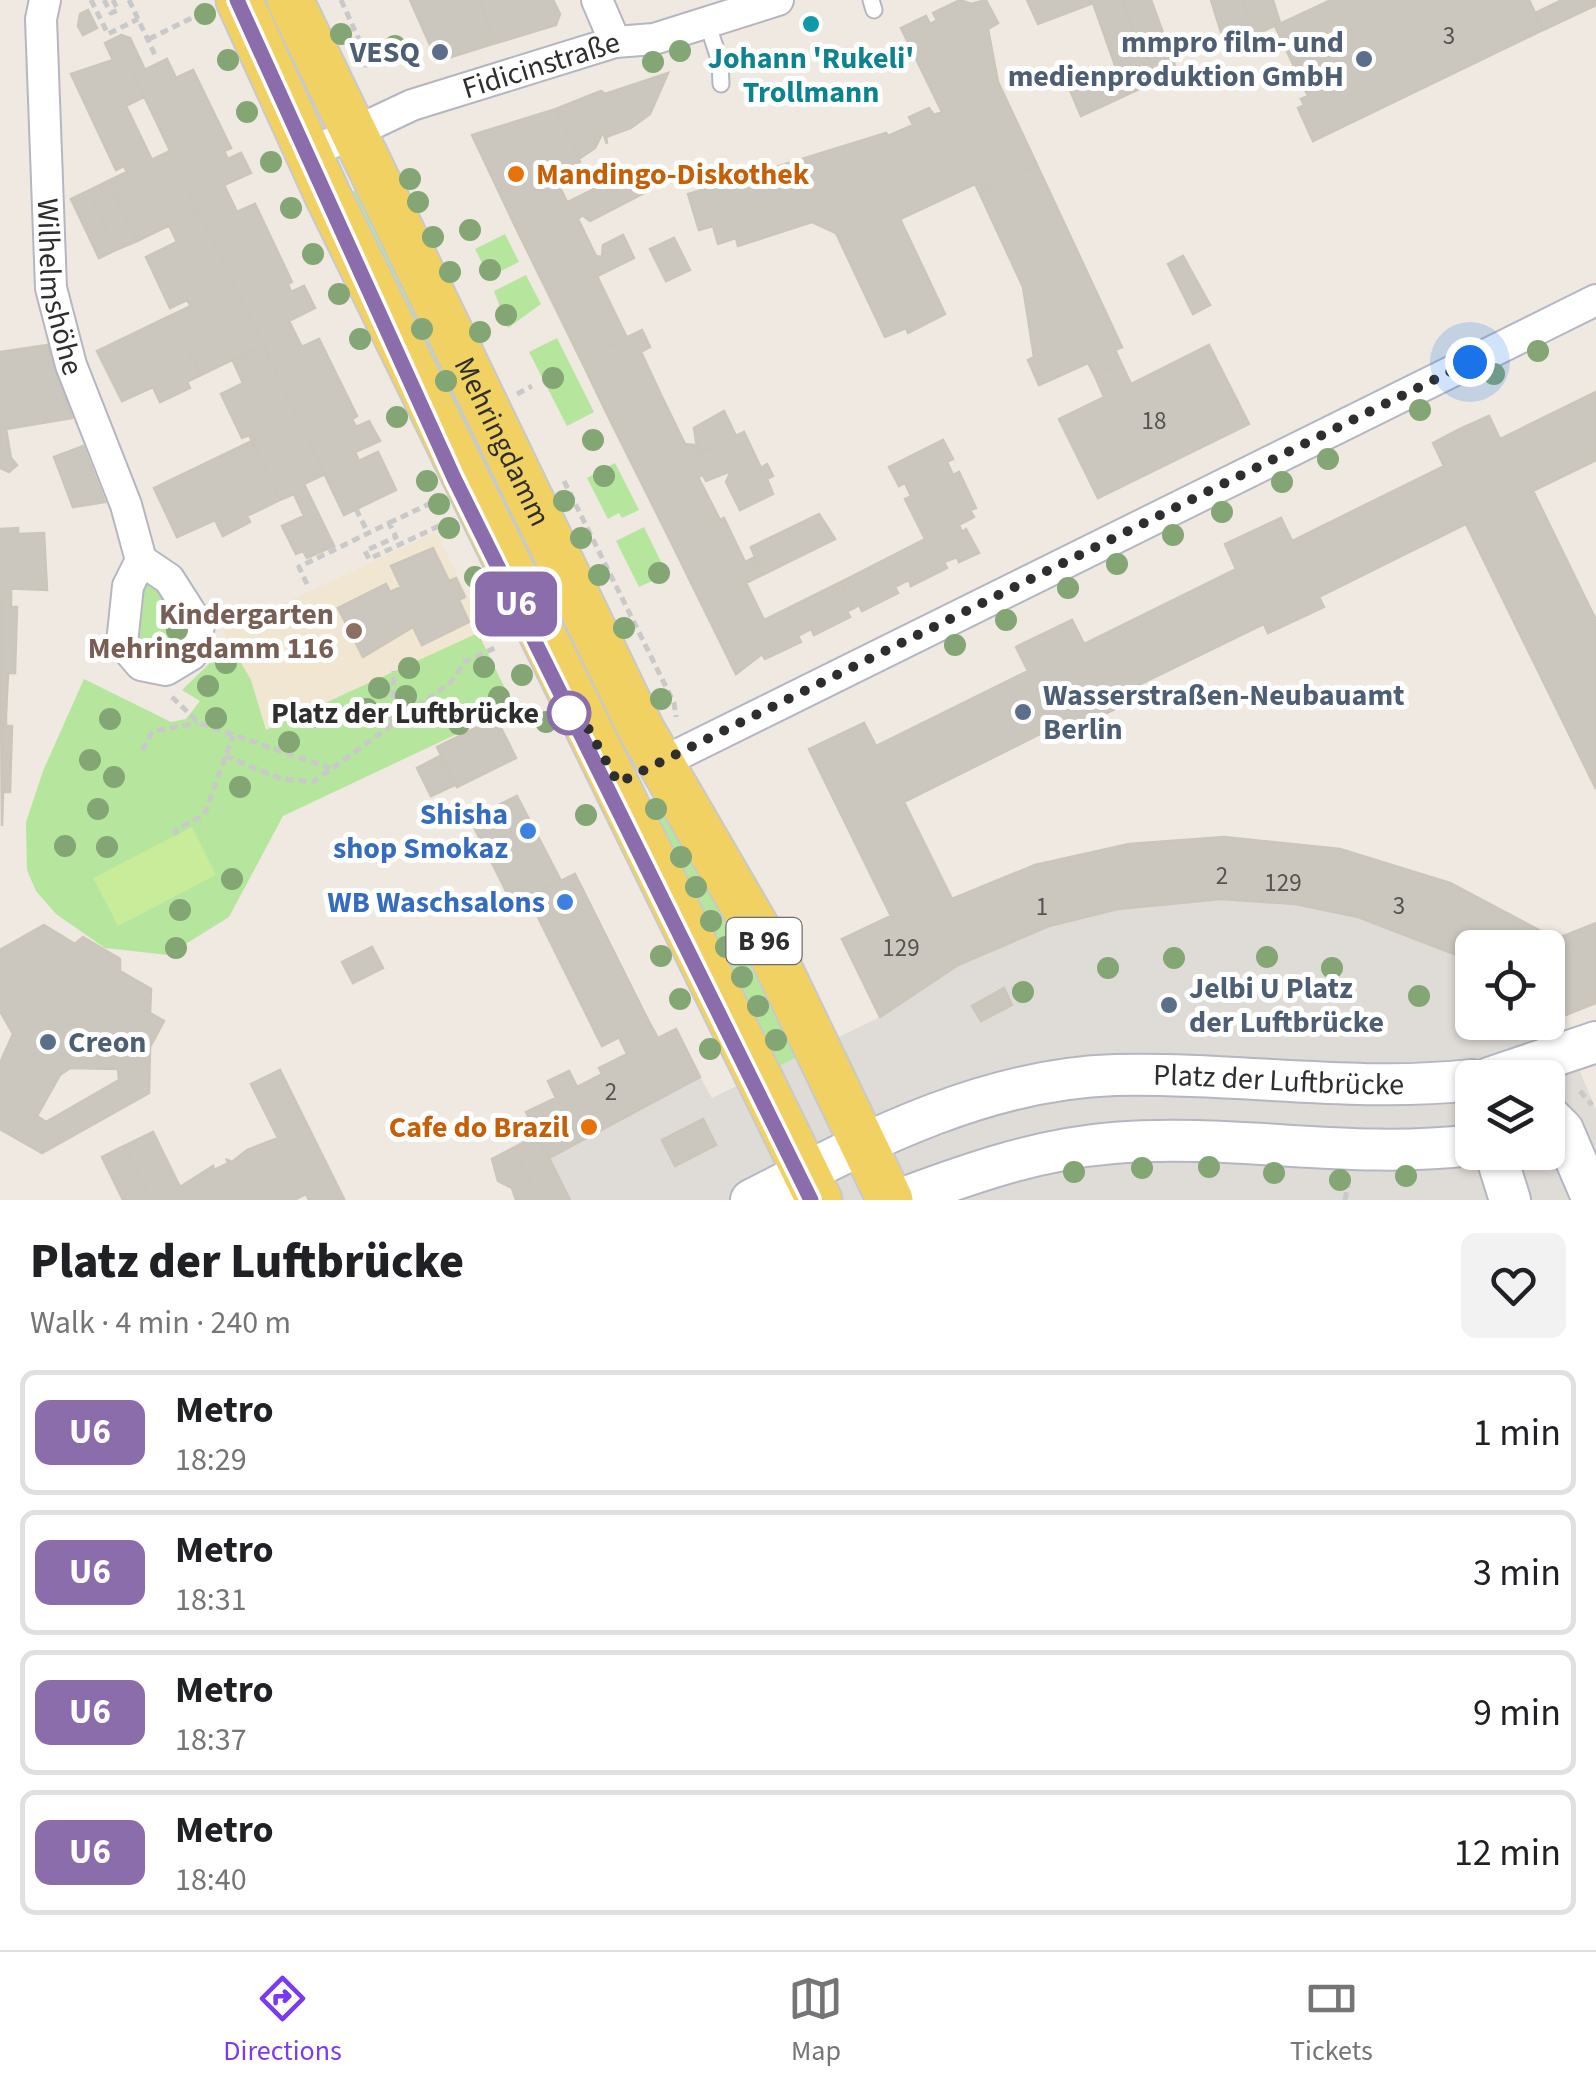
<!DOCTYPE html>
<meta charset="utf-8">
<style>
body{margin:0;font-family:"Source Sans 3",sans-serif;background:#f2f2f2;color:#202124;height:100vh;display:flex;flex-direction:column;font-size:38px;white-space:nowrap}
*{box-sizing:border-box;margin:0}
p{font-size:32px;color:#757577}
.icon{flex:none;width:55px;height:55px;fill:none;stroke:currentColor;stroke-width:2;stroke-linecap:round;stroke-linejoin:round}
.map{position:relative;height:1200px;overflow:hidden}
.side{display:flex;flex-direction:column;background:#fff;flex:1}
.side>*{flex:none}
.badge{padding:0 20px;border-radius:15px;font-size:35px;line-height:65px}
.buttons{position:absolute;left:1455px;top:930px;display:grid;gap:20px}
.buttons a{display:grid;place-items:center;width:110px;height:110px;border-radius:15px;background:#fff;box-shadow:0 2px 8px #0004;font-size:50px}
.you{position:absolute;width:50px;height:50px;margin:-25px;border:8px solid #fff;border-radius:50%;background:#1a73e8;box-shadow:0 0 0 15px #1a73e833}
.map>.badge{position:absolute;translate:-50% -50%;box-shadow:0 0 0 5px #fff}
.round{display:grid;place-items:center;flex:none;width:105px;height:105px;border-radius:15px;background:#f2f2f2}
.summary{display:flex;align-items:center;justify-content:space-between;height:170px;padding:0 30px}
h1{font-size:48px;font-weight:800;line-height:75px}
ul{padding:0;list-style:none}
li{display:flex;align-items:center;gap:30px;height:125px;margin:0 20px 15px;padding:0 10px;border:5px solid #e0e0e0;border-radius:15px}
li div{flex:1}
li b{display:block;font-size:38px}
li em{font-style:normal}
li .badge{min-width:110px;font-weight:700;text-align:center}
.tab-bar{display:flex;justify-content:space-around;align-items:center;height:140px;border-top:2px solid #e0e0e0;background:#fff;font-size:28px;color:#757577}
.tab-bar a{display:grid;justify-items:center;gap:5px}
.tab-bar .on{color:#7c3aed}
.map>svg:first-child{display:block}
.education{fill:#f0e6d1}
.green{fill:#b6e59e}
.pitch{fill:#c9ec9a}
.plaza{fill:#dfdcd8;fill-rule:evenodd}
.building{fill:#cbc7bf;stroke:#cbc5ba;stroke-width:2.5;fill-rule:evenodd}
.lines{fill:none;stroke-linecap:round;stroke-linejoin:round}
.lane-casing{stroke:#b4b7c1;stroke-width:19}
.street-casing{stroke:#b4b7c1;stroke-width:34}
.secondary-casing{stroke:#b4b7c1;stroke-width:44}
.primary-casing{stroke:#c9c9c9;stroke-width:49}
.path{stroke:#c9c9c9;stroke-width:5;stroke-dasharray:8 5;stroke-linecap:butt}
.lane{stroke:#fff;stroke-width:15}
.street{stroke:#fff;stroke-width:30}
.secondary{stroke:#fff;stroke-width:40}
.primary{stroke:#f2d163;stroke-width:45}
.tree{fill:#84a574}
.line-casing{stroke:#fff;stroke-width:22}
.line{stroke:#8c6dab;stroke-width:15}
.walk{stroke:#2e2e2e;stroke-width:10;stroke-dasharray:0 18}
.culture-dot{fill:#0f9aa8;stroke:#fff;stroke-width:4}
.service-dot{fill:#5c6f8a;stroke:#fff;stroke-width:4}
.food-dot{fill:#e8710a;stroke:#fff;stroke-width:4}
.education-dot{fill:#8d6e63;stroke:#fff;stroke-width:4}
.stop-dot{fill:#fff;stroke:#8c6dab;stroke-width:5}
.shop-dot{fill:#3f7fe0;stroke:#fff;stroke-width:4}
.labels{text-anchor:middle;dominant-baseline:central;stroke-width:10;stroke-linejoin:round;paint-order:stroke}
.number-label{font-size:25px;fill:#555452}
.shield{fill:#fff;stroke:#6d6d6d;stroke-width:2.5}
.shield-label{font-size:28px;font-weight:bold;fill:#2e2e2e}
.service-label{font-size:30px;font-weight:bold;fill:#4e5e75;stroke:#fff;text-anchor:start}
.culture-label{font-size:30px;font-weight:bold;fill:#0d838f;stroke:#fff}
.street-label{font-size:30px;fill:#2e2e2e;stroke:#fff}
.food-label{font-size:30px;font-weight:bold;fill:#c56008;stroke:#fff;text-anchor:start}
.education-label{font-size:30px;font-weight:bold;fill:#785e54;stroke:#fff;text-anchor:end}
.stop-label{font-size:30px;font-weight:bold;fill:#2e2e2e;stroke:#fff;text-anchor:end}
.shop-label{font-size:30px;font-weight:bold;fill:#366cbe;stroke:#fff;text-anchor:end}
</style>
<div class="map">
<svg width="1596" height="1200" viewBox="0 0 1596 1200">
<rect width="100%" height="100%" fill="#efe9e1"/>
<path class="education" d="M436,532L485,631L266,730L251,680L223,632Z"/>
<path class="green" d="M363,187L625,727L615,732L559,617L528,576L343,196Z
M505,234L519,262L489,277L475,249Z
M526,275L541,304L508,328L494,291Z
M557,338L594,412L567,426L529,352Z
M615,463L639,510L622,518L619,513L608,519L587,478Z
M644,527L667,574L639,587L616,541Z
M150,580L191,628L169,659L136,649L134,590Z
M478,633L514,707L283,816L229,917L168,955L105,948L56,914L36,891L27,870L26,822L43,771L84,679L171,722L186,719L200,701L182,690L213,660L233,649L251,680L266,730Z
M663,802L817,1091L796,1102L652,808Z"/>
<path class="pitch" d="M192,827L216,875L118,926L93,878Z"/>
<path class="plaza" d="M1196,900L1270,901L1358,917L1467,958L1472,961V1022H1548V1010L1558,1018L1596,1110V1200H570L549,1158L700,1077L712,1098L880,1017L958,965L1049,926L1118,909ZM1472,1078H1548V1152H1472Z"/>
<path class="building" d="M410,0H480L493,44L442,60L435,56Z
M480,0H553L560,14L556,25L493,44Z
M960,0L971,4L986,0L998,23L988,29L998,82L1037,165L979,192L975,184L900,219L945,314L908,333L906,328L885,337L836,233L812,222L738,246L736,238L718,244L713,226L699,230L688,194L886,133L888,136L913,125L909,117L929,108L934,115L942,112L901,28L926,16L930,24L937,20L933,13Z
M1027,0H1123L1150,84L1081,116L1070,90L1116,68L1093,3L1038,24Z
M1123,0H1151L1177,71L1150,84Z
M1211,0H1242L1253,36L1226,48Z
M1242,0H1273L1280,23L1253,36Z
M1331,0H1529L1543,30L1313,141L1298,108L1304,105L1301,99L1308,96L1275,26Z
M1562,0H1596V5L1543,30L1535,13Z
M88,10L97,28L83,35L78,26L80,14Z
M121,35L130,38L145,70L134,75L144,97L126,106L152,160L127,172L124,166L116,170L71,74L113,60L105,43Z
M167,59L176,78L193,70L231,148L224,151L228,159L241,153L251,173L224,185L237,212L255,204L292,282L288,284L291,292L304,286L315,308L289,321L302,347L319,339L357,416L352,419L356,427L369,421L380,441L355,452L359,461L378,452L396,490L344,515L134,75Z
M668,73L650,114L631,128L606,137L607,144L603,132L595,148L579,159L556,109L601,91L605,94Z
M556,109L580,162L558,169L556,179L567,202L516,228L472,135Z
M170,151L199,211L137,241L108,181Z
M1037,165L1122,347L1115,350L1121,363L1095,376L1088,363L1039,385L1028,360L1034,357L1023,287L979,192Z
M638,167L650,190L590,221L582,215L578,219L596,256L602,257L603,245L623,235L634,258L551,299L516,228Z
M108,181L137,241L116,250L88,191Z
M88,191L116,250L99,258L71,199Z
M199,211L234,285L191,306L187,300L170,308L146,257L177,242L169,225Z
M674,238L690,270L666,281L650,249Z
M1183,256L1210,305L1193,314L1168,264Z
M597,276L627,338L581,360L551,299Z
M234,285L263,345L201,375L172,315Z
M172,315L201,375L187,382L190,388L160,402L153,387L122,401L97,351Z
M642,330L650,347L641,352L662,397L611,422L581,360Z
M48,345L72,418L6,429L11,458L17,465L9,472L0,468V352Z
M263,345L298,419L252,441L249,435L242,438L221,394L243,383L233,361Z
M1209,345L1249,424L1098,498L1059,419L1104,397L1095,376L1121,363L1131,384Z
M1596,392V460L1533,491L1596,620V789L1466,524L1319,597L1324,607L1268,633L1264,624L1110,699L1115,709L1061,736L1056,726L904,802L952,899L1035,865L1129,844L1224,837L1340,849L1450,883L1556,939L1596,923V1003L1558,1018L1548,1010V948H1472V961L1358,917L1295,904L1221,899L1118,909L1049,926L958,965L880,1017L842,939L891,916L809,749L864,723L876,746L1028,671L1016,647L1072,620L1084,644L1236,569L1225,544L1281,518L1292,541L1444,466L1433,443L1460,429L1489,416L1500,439Z
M662,397L685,444L694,445L698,454L641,482L611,422Z
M724,411L736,436L698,454L694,428Z
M298,419L325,474L304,484L334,546L307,558L303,551L296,554L282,526L304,516L294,494L280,500L252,441Z
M744,432L761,468L767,464L773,476L767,479L773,494L740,510L726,482L731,471L706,481L703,475L698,477L720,520L672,544L641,482Z
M943,440L953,459L947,462L953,475L959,472L976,508L970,510L974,517L959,525L962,532L966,529L979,553L959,562L957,557L944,562L947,568L911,586L909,580L895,587L898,593L862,611L859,605L854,608L841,582L925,539L905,499L911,496L905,483L899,486L889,467Z
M252,441L280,500L247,516L250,522L223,536L215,520L177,537L154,488Z
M83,446L105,502L73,507L54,457Z
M819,514L835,539L762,575L751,547Z
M724,518L745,562L753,558L762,575L702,605L672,544Z
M18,528V534L44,533L47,590L0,588V529Z
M433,548L449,581L456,578L465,597L459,600L469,622L422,645L413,627L363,657L338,608L386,584L390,592L401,587L391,566Z
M841,582L854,608L847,611L850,617L814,635L811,629L798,636L801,642L765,659L762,654L736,674L702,605L746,583L764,620Z
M0,588L11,589V607H17L15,673H8L6,715V726H12L10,792H3L2,826Z
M496,718L516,758L457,787L437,747Z
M440,756L455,785L431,796L417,768Z
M517,796L561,881L513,905L470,819Z
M575,874L649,1022L602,1046L528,897Z
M44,925L75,944L83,937L120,959V971L151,989L150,1013L164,1021L150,1047L149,1093L42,1153L0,1129V1063L13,1034L0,1011V950ZM70,1068L118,1069L119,1080L46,1122L37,1116L60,1075Z
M372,947L383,968L353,983L342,962Z
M1004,988L1012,1005L981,1021L972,1006Z
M649,1022L658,1038L676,1029L700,1077L549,1158L526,1112L556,1098L548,1081L569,1071L577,1087L602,1074L599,1068L627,1054L619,1037Z
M280,1070L344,1199L309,1200L306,1194L294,1200H151L124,1146L153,1132L180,1187L213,1166L214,1170L228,1163L227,1160L232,1162L247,1150L278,1138L251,1084Z
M703,1119L716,1145L675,1166L662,1140Z
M538,1135L549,1158L570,1200H539L513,1148Z
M124,1146L151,1200H123L102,1157Z
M513,1148L539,1200H516L512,1188L498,1181L492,1159Z"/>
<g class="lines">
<g class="lane-casing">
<path id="lane" d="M871,0L874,10
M707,22L720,62L721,84"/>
</g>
<g class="street-casing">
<g id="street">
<path id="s1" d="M45,0L41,19L51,288L71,365L126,505L141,560L169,579L199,626L191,655L166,670L141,665L122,643L128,586L141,560"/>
<path d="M597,0L615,42"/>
<path id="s2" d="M308,154L412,105L615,42L654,39L778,0"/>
<path d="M661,763L1596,300"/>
</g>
</g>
<g class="secondary-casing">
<g id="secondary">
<path d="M1489,1078L1596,1042"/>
<path d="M1548,1115L1563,1130L1593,1200"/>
<path d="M1495,1152L1510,1200"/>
<path id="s3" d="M751,1200C865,1142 983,1079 1115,1075C1235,1072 1353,1093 1472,1080"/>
<path d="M898,1200C968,1174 1038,1149 1113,1143C1234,1133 1350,1160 1472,1145"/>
</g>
</g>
<g class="primary-casing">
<g id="primary">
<path d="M239,0L328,196L819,1200"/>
<path id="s4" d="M290,0L641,729L774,958L890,1200"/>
</g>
</g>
<path class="path" d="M91,0L108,34L138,19
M104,0L111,13L118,10L113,0
M129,0L156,57
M341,0L366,55V72
M149,39L200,14
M517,394L532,386
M564,481L674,703L676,717
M356,509L368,533
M389,523L431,503
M307,584L299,567L389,523L396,537L365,551L369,559L441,525
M172,697L199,723L330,768
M392,724L394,671
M142,750L153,731L197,723
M225,756L282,779L313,782L450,683L466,661L499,646
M177,835L175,830L204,815L233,736
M1580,1091L1592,1105
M1345,1200L1348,1185"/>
<use href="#lane" class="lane"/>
<use href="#street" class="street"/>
<use href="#secondary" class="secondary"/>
<use href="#primary" class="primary"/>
</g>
<g class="tree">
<circle cx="205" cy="14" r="11"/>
<circle cx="341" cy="34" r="11"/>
<circle cx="395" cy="46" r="11"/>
<circle cx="680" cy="51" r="11"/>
<circle cx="228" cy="60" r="11"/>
<circle cx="653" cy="62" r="11"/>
<circle cx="247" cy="112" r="11"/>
<circle cx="271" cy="162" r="11"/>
<circle cx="410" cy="179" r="11"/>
<circle cx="418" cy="202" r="11"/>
<circle cx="291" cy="208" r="11"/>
<circle cx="470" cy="230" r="11"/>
<circle cx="433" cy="237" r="11"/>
<circle cx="313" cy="254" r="11"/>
<circle cx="490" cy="270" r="11"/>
<circle cx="450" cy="272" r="11"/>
<circle cx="339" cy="294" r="11"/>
<circle cx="506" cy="315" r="11"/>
<circle cx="422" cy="329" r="11"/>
<circle cx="480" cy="332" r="11"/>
<circle cx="360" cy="339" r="11"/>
<circle cx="1538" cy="351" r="11"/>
<circle cx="1494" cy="374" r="11"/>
<circle cx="553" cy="378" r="11"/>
<circle cx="446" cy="381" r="11"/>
<circle cx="1420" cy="410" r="11"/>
<circle cx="397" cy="417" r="11"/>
<circle cx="593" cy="440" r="11"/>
<circle cx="1328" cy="459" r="11"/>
<circle cx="604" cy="476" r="11"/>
<circle cx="427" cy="481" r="11"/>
<circle cx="1282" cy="482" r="11"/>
<circle cx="564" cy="501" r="11"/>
<circle cx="439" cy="504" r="11"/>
<circle cx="1222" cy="512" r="11"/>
<circle cx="449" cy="528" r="11"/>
<circle cx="1173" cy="535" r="11"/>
<circle cx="581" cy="538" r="11"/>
<circle cx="1117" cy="564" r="11"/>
<circle cx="659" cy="573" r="11"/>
<circle cx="599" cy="575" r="11"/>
<circle cx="475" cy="577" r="11"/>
<circle cx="1068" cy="588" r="11"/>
<circle cx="1006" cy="620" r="11"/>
<circle cx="498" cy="622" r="11"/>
<circle cx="624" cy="628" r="11"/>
<circle cx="177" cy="630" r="11"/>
<circle cx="955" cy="645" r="11"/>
<circle cx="226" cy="663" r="11"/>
<circle cx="484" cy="667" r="11"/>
<circle cx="409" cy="668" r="11"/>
<circle cx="522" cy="675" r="11"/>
<circle cx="208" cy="686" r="11"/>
<circle cx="379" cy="688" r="11"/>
<circle cx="406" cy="696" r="11"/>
<circle cx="499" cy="697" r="11"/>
<circle cx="661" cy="699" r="11"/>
<circle cx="367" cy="709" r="11"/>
<circle cx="216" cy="718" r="11"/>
<circle cx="110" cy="719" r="11"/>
<circle cx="546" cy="722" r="11"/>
<circle cx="459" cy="724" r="11"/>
<circle cx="289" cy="742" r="11"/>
<circle cx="90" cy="760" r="11"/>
<circle cx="114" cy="777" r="11"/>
<circle cx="240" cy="787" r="11"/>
<circle cx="98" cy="809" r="11"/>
<circle cx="656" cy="809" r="11"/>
<circle cx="586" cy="815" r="11"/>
<circle cx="65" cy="846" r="11"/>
<circle cx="107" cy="847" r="11"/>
<circle cx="681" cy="857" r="11"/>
<circle cx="232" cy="879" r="11"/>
<circle cx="696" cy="887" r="11"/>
<circle cx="180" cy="910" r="11"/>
<circle cx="711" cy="921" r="11"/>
<circle cx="726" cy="947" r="11"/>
<circle cx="176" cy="948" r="11"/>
<circle cx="661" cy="956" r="11"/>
<circle cx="1267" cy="957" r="11"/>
<circle cx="1174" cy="958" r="11"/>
<circle cx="1108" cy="968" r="11"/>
<circle cx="1332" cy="968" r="11"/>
<circle cx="742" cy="977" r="11"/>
<circle cx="1023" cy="992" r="11"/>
<circle cx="1419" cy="996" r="11"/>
<circle cx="680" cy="999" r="11"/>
<circle cx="758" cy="1006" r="11"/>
<circle cx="776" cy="1040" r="11"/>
<circle cx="710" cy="1049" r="11"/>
<circle cx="1209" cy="1167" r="11"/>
<circle cx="1142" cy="1168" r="11"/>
<circle cx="1074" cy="1172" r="11"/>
<circle cx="1274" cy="1173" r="11"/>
<circle cx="1406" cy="1176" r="11"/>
<circle cx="1340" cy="1180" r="11"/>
</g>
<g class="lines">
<g class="line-casing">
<path id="line" d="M237,0L454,478L811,1200"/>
</g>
<use href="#line" class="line"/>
<path class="walk" d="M569,713L576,706L618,783L1470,362"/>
</g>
<circle class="culture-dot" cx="811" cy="24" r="10"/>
<g class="service-dot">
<circle cx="440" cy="52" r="10"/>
<circle cx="1364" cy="59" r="10"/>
<circle cx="1023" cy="712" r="10"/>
<circle cx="1169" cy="1005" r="10"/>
<circle cx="48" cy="1042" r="10"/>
</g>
<g class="food-dot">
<circle cx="516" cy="174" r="10"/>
<circle cx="589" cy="1127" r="10"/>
</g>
<circle class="education-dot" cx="354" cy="631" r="10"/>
<circle class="stop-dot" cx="569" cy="713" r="20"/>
<g class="shop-dot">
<circle cx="528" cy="831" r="10"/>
<circle cx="565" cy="902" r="10"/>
</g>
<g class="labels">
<g class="number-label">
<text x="1449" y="36">3</text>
<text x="1154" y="421">18</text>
<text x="1222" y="876">2</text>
<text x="1283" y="883">129</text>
<text x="1399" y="906">3</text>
<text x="1042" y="907">1</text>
<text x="901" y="948">129</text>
<text x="611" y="1092">2</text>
</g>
<rect class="shield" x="726.5" y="918" width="75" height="46" rx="8"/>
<g class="shield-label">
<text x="764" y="941">B 96</text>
</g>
<g class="service-label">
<text x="1344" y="42" text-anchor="end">mmpro film- und<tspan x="1344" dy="34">medienproduktion GmbH</tspan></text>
<text x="420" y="52" text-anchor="end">VESQ</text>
<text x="1043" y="695">Wasserstraßen-Neubauamt<tspan x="1043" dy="34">Berlin</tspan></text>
<text x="1189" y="988">Jelbi U Platz<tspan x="1189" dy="34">der Luftbrücke</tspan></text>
<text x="68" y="1042">Creon</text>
</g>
<g class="culture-label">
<text x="811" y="58">Johann 'Rukeli'<tspan x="811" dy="34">Trollmann</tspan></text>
</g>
<g class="street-label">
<text stroke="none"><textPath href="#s2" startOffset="250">Fidicinstraße</textPath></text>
<text stroke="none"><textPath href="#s1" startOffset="288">Wilhelmshöhe</textPath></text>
<text stroke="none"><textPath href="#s4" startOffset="490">Mehringdamm</textPath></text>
<text stroke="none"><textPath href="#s3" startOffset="552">Platz der Luftbrücke</textPath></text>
</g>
<g class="food-label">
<text x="536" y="174">Mandingo-Diskothek</text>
<text x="569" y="1127" text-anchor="end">Cafe do Brazil</text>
</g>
<g class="education-label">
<text x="334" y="614">Kindergarten<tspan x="334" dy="34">Mehringdamm 116</tspan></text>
</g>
<g class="stop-label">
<text x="539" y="713">Platz der Luftbrücke</text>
</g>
<g class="shop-label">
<text x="508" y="814">Shisha<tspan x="508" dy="34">shop Smokaz</tspan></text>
<text x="545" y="902">WB Waschsalons</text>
</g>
</g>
</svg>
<div class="buttons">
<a><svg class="icon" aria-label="locate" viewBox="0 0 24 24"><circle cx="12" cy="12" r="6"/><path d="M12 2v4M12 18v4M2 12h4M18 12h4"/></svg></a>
<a><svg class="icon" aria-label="layers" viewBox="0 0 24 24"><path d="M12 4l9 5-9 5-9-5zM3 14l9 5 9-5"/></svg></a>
</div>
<div class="you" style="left:1470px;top:362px"></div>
<b class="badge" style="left:516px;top:604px;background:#8c6dab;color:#fff">U6</b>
</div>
<section class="side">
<div class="summary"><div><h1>Platz der Luftbrücke</h1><p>Walk · 4 min · 240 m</p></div><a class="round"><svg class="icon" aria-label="heart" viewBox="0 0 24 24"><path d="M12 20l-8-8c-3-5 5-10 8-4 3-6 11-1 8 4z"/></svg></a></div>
<ul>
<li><span class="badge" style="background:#8c6dab;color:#fff">U6</span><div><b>Metro</b><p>18:29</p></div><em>1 min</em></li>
<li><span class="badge" style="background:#8c6dab;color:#fff">U6</span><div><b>Metro</b><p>18:31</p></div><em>3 min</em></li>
<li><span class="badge" style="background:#8c6dab;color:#fff">U6</span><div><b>Metro</b><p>18:37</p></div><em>9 min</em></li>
<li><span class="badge" style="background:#8c6dab;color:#fff">U6</span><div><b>Metro</b><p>18:40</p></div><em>12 min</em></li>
</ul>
</section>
<nav class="tab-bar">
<a class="on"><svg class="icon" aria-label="directions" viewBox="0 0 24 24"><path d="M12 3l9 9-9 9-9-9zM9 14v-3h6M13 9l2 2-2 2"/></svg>Directions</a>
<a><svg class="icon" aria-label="map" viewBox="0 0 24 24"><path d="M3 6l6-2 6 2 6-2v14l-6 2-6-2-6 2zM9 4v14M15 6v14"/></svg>Map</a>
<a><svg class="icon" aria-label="tickets" viewBox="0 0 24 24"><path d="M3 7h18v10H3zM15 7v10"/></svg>Tickets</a>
</nav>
